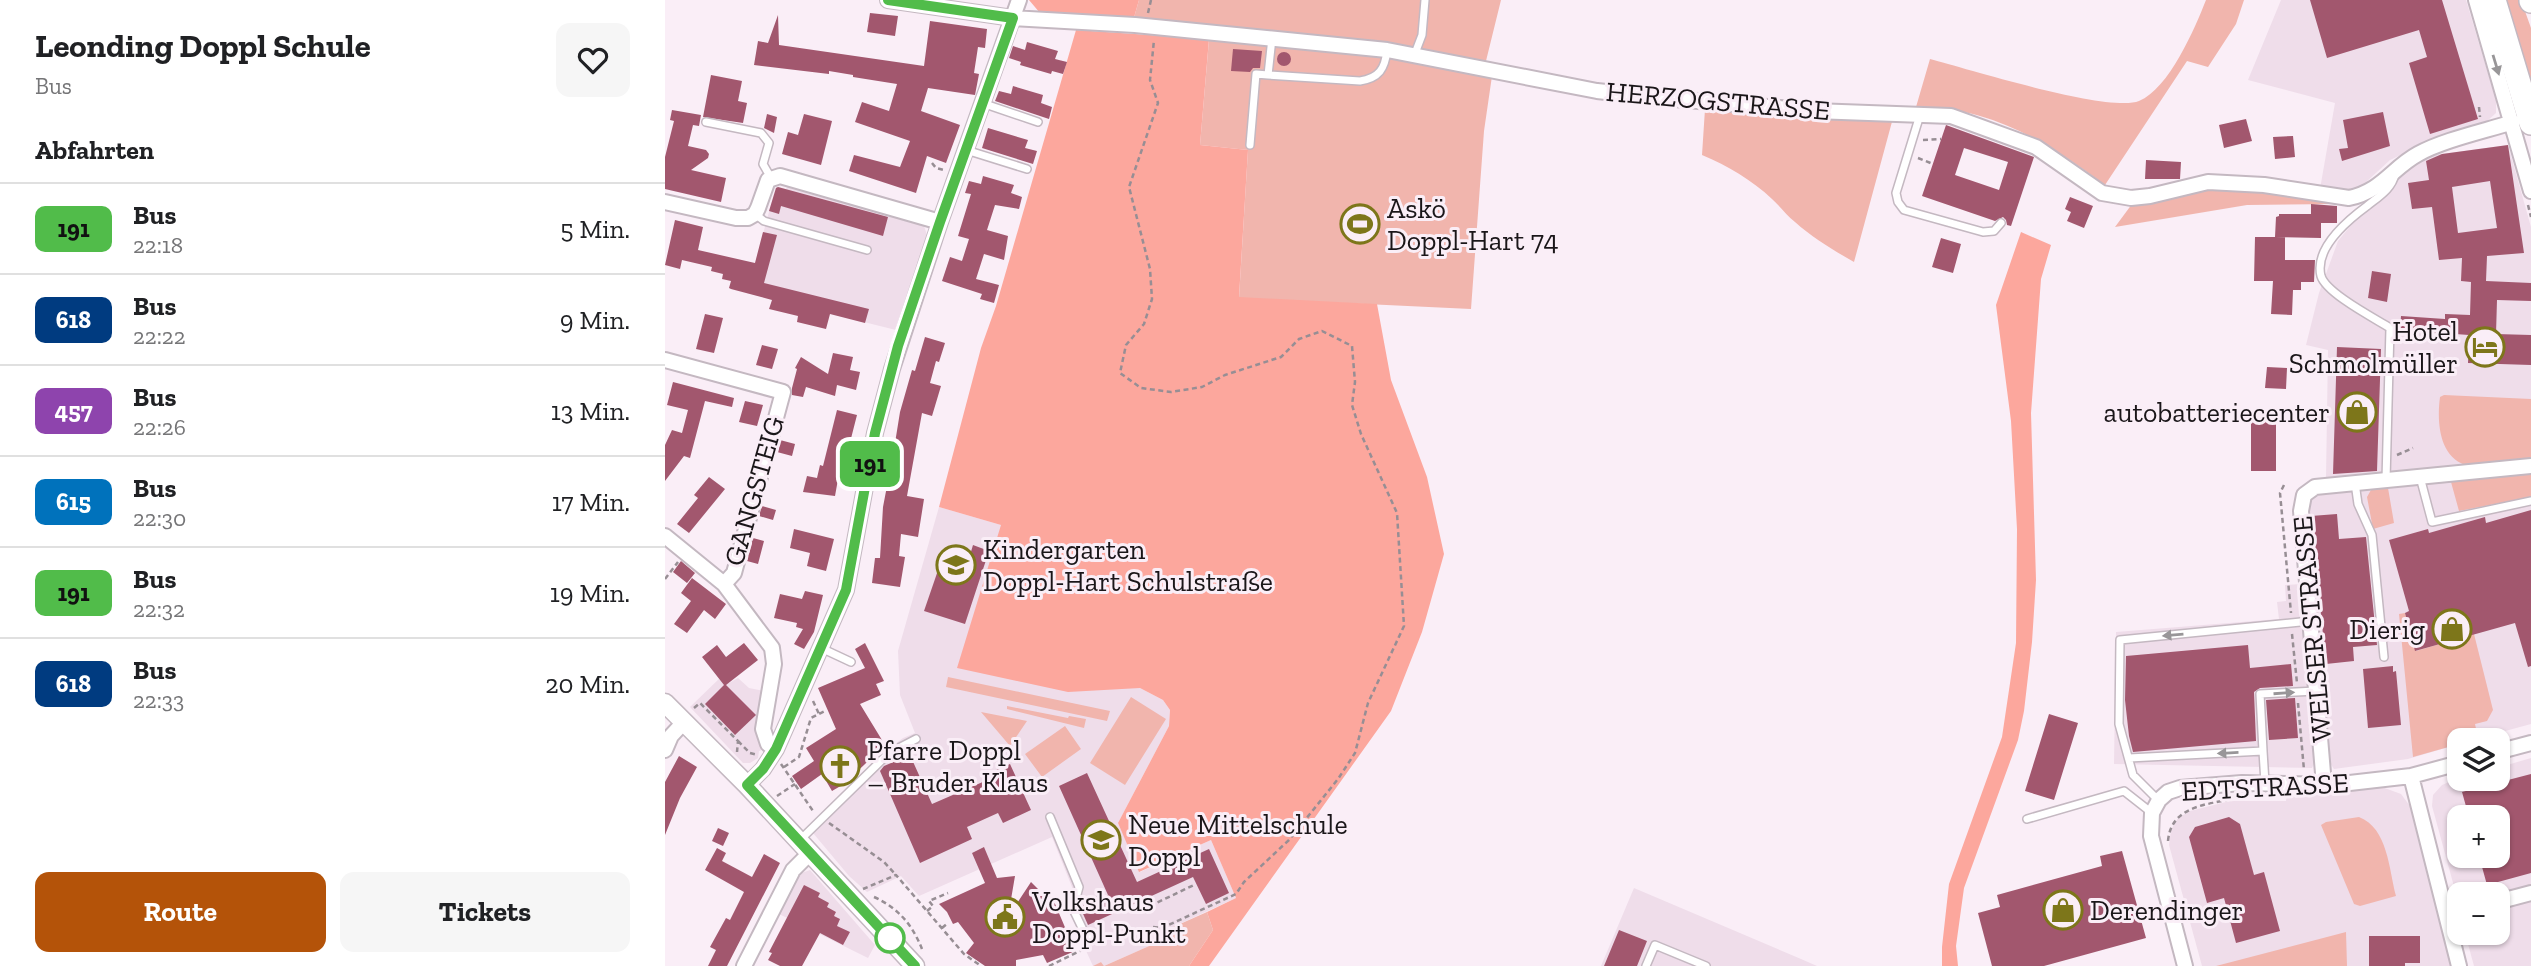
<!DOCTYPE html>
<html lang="de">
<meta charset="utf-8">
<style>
body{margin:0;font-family:"Zilla Slab",serif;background:#f6f6f6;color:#202124;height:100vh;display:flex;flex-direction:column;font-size:26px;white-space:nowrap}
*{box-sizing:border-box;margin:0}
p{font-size:23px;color:#757577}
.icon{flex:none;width:38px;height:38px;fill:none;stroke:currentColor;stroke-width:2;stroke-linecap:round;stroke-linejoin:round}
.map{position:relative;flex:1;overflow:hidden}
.sheet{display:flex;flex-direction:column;background:#fff;width:665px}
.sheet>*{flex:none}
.badge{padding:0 14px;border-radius:10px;font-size:24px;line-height:46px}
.fabs{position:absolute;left:1782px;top:728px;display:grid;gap:14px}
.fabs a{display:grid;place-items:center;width:63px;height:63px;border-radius:14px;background:#fff;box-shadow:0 2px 5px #0004;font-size:35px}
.map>.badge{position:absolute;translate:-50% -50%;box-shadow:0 0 0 4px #fff}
h2{padding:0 35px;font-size:26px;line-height:63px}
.round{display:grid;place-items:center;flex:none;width:74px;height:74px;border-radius:14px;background:#f6f6f6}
.headline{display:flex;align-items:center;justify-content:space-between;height:119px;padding:0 35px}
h1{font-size:33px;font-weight:700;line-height:52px}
.cta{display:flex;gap:14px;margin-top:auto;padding:14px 35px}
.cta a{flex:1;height:80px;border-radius:14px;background:#b45309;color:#fff;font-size:28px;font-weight:700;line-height:80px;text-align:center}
.cta a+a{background:#f6f6f6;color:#202124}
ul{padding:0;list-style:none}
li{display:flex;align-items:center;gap:21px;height:91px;padding:0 35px;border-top:2px solid #e0e0e0}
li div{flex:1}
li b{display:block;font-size:26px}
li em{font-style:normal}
li .badge{min-width:77px;font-weight:700;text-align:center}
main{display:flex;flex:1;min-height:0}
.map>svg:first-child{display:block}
.built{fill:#efddea;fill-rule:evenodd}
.green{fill:#f1b5ad}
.forest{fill:#fca79d}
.building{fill:#a2576e;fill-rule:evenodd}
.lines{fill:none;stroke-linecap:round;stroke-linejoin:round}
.service-casing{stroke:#c4b8c1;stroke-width:10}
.minor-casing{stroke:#c4b8c1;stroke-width:18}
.tertiary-casing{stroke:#c4b8c1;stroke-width:21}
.primary-casing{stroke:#c4b8c1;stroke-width:26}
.path{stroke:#978e94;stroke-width:2.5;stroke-dasharray:5 3.5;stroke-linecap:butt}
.service{stroke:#fff;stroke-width:7}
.minor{stroke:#fff;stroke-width:14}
.tertiary{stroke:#fff;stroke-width:18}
.primary{stroke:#fff;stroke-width:23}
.oneway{fill:#989698}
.line-casing{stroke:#fff;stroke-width:16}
.line{stroke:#51bc4a;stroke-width:10}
.stop-dot{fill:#fff;stroke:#51bc4a;stroke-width:3.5}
.labels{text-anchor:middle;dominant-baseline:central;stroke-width:6;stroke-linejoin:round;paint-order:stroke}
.street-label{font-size:28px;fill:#1a1619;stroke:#faeef7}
.poi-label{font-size:28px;fill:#1a1619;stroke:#faeef7;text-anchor:start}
</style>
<main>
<section class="sheet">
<div class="headline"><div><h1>Leonding Doppl Schule</h1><p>Bus</p></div><a class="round"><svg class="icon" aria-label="heart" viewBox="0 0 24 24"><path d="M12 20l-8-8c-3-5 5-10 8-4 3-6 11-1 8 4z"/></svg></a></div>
<h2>Abfahrten</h2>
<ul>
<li><span class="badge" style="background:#51bc4a;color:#111">191</span><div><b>Bus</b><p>22:18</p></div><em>5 Min.</em></li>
<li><span class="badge" style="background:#003b80;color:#fff">618</span><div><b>Bus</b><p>22:22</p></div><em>9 Min.</em></li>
<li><span class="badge" style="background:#8e44ad;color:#fff">457</span><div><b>Bus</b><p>22:26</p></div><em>13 Min.</em></li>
<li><span class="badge" style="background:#0072bc;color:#fff">615</span><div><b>Bus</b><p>22:30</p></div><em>17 Min.</em></li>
<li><span class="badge" style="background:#51bc4a;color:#111">191</span><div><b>Bus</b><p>22:32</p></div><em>19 Min.</em></li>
<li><span class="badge" style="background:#003b80;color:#fff">618</span><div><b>Bus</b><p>22:33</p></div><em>20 Min.</em></li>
</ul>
<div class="cta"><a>Route</a><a>Tickets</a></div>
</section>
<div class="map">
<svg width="1866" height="966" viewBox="0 0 1866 966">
<rect width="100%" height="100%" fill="#faeef7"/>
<path class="built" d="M1616,0H1801L1831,100V113L1820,123L1753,147L1725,160L1687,195L1655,189L1670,103L1583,80Z
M1843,145L1866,227V460L1712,476L1661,478L1663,350L1641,345L1654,293L1673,241L1687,224L1728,189L1735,176L1761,156Z
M123,185L259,226L262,235L231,330L82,293L111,186L121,189Z
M1866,474V724L1807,740H1794V744L1743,759L1669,769L1665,763L1642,508L1646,496Z
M274,507L336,525L475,688L498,700L505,710L504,726L453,823L475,872L546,840L571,898L497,932L500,939L439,966L436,962L428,966L411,929L417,925L406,900L409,892L387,837L254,896L236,876L202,892L184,876L143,827L212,758L238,738L250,733L235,695L233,651Z
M1636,584L1651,759L1647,768L1449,764L1451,632L1614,619L1612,602L1621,601L1620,585Z
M58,675L64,683L73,678L84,688L99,691L93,733L97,750L94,751L93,758L85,763H78L25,707Z
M1866,758V885L1829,894H1794L1793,901L1767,806L1768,795L1777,785L1794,778L1832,779V768ZM1794,817H1832V856H1794Z
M1717,787L1736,794L1745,806L1786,966H1537L1504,845L1506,830L1513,818L1525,811L1565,801H1621L1622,792H1668Z
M145,870L210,945L203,958L112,913L134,874Z
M969,888L1136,959L1152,966H936Z
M1866,900V966H1809L1800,933H1832V908Z"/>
<path class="green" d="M474,0H836L820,65L721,55L827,76L819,131L806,309L574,298L583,150L535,145L545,28L468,21Z
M1541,0H1579L1571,24L1543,67L1522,61L1440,185C1382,142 1326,107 1251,107L1265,59C1303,69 1444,113 1474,101C1504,89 1530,28 1541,0Z
M1837,0H1856L1866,28V98Z
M1040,109L1228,118L1189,262C1168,250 1148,238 1130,222C1121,215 1115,206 1107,199C1087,180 1063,166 1037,155Z
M1556,187L1595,189L1672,204L1582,205L1450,227L1467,204C1498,203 1526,190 1556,187Z
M1779,395L1866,399V460C1850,462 1814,470 1800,465C1773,455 1772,420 1775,397Z
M1866,474V497L1794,511L1786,482Z
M1723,488L1729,523L1708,529L1702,497L1706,490Z
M1740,613L1751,651L1809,634L1828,710L1822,721L1810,724L1813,738L1794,740V744L1748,757L1734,614Z
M283,677L445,711L442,721L281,687Z
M466,697L501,719L460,785L425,763Z
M342,706L403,718L404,716L421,719L419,728L342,709Z
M316,712L362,721L345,746Z
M400,726L416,749L377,777L360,754Z
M1694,817C1723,828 1724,870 1731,896L1695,906L1689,904L1656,825L1661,822Z
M542,912L548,930L524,966H428L436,962L439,966L500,939L497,932Z
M1681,932L1682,966H1551Z"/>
<path class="forest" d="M364,0H474L468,21L375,13Z
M411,30L544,39L535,145L583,150L574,297L712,304L726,380L762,477L779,554L757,632L726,711L544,966H524L548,930L542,912L571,898L546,840L474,872L453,823L504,726L505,710L498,700L475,688L403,692L292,668L336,525L274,507L316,348L331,306Z
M1356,232L1386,245L1376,279L1366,413L1371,580L1367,642L1359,711L1353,740L1299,888L1291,946L1293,966H1277V947L1284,884L1337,737L1351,643L1352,529L1346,421L1331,305Z"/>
<path class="building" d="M1645,0H1777L1813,119L1765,134L1744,63L1762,57L1754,30L1662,58Z
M205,13L233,16L230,36L202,32Z
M113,15L114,45L259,66L265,21L322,29L320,48L313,47L309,73L314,74L310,95L263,88L256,111L295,125L281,163L262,156L251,193L184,171L189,155L235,167L245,141L190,122L197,102L224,111L232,84L188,77V75L164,71V74L89,65L93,41L103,43Z
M362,42L393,51L390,59L402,62L398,74L387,71L386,74L355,65L356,62L344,58L348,46L360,50Z
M568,49L597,51L595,68H588L585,72L566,71Z
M612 59a7 7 0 1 1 14 0a7 7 0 1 1-14 0Z
M46,75L77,81L73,101L82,103L78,123L38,117Z
M348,86L378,95L376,103L387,107L384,119L330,101L334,91L346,94Z
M7,110L36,115L34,126L28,125L23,146L41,150L44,154L43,158L26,170L61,178L56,202L0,189V157L9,121L5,120Z
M1718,112L1725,146L1677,161L1674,149L1683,148L1678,120Z
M102,114L112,117L109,133L99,128Z
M139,114L167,121L156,165L117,154L123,132L133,135Z
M1581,119L1587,141L1559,148L1554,125Z
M1281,125L1369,157L1346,226L1342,225L1341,220L1338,217L1330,221L1257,196ZM1299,148L1343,162L1334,190L1290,175Z
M323,128L363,140L360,148L372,151L368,164L317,148Z
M1628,136L1630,157L1610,159L1608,137Z
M1843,145L1859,253L1822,256L1821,281L1866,283V301L1832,300L1831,334L1866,335V365L1803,363L1804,335L1735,330L1736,316L1780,319V314L1805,315L1806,282L1796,281L1797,258L1774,260L1767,207L1747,209L1743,183L1764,180L1761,161L1777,154ZM1825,181L1832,228L1793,233L1787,187Z
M1481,160L1516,162L1515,179H1480Z
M318,176L349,185L346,193L357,197L354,209L330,205L322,230L343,236L339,260L319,254L311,279L334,285L329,303L315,299L317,294L277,281L285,257L297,261L304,239L293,236L306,194L300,193L304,181L316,184Z
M113,187L223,217L218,236L116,206L114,214L104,211L111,188Z
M1405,197L1428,206L1419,228L1402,221L1406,212L1400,209Z
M1646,204L1672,206V223H1656V238L1610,237L1611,217L1614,216V214H1646Z
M10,220L38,227L33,250L90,263L98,232L112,235L99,283L204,309L200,323L165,314L161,329L132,322L133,316L104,309L107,300L66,289L64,288L66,281L57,279L58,274L46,271L47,267L17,260L15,269L0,265Z
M1590,237H1620V260H1650L1649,282H1636V290H1628L1627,315L1606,314L1608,281H1589Z
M1276,238L1296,244L1288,273L1267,267Z
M1707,271L1726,274L1722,302L1703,298Z
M40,314L58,318L49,353L31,349Z
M260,337L280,343L274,362L271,361L265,383L276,386L267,416L257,413L242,496L259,499L253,537L236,534L234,556L240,557L235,587L207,583L210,558H215L218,507L226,465H229L233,444L230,443L235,412L247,370L250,371Z
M97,345L113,349L107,369L91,365Z
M1672,347L1716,349L1712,471L1668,474Z
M168,353L188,357L185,370L195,372L191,390L172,385L170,396L141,387L138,397L127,395V388L132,369L130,368L136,357L163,374Z
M1602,367L1622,368L1621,389L1600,388Z
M8,382L69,398L67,407L40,401L25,458L19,456L0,481V445L7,430L17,433L23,410L2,405Z
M80,401L98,405L92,426L74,422Z
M172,410L192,415L181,458L177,457L170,496L138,492L142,476L152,478L155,465L158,466Z
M1586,418H1611V471H1586Z
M115,440L130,444L127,456L112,452Z
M44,477L60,489L24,533L12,524L33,498L29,495Z
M97,506L111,510L108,520L94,516Z
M1866,510V666L1863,667L1850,623L1750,651L1740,613L1744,611L1724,540L1763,529L1764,533L1820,517L1821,523Z
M1672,514L1674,539L1701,537L1712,645L1688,647L1689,661L1661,664L1646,516Z
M129,529L169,539L161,571L142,566L145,553L125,548Z
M88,538L99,541L93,564L82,561Z
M308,545L324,551L300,624L259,611L281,547L305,555Z
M16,561L30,573L22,583L8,572Z
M27,578L61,604L50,619L39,610L22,633L9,624L26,601L16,593Z
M140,591L158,595L149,632L139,649L129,644L138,629L131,627L132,623L109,618L115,594L137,599Z
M79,643L93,660L61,685L91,715L70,735L40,704L59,685L37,657L52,645L61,657Z
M200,643L219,681L211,684L216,695L195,704L220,745L179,784L167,791L157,774L136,789L127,776L149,761L141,748L171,729L153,688L200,668L190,649Z
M1583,645L1585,668L1626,664L1628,686L1595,688L1589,692L1591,741L1468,752L1464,736L1460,700L1461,656Z
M1728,666V672L1731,671L1736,725L1703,728L1698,669Z
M1630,698L1633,738L1604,740L1601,700Z
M1384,714L1413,723L1389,800L1360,791Z
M245,755L267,804L320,781L318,776L345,764L366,810L338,823L333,813L302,827L307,839L255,863L215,771L219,766Z
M14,756L32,767L15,798L0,835V782Z
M422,773L472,882L544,849L564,893L541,904L528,877L423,925L415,907L443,895L394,786Z
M1866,774V873L1822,885L1814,856H1832V817H1804L1797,792Z
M1564,817L1575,824L1589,875L1599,872L1615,931L1571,943L1559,898L1542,903L1524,837L1530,827Z
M53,828L64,833L58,846L47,841Z
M319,847L332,878L350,876L343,917L366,882L384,900L388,899L410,951L382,963L378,955L351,960V966H320L301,953L309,943L293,922L288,924L282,912L274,904L320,883L307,853Z
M52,848L61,853L57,861L87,877L99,854L115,863L62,966H43L51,950L45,947L61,918L65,920L79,892L40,870Z
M1457,851L1481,938L1379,966H1327L1313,913L1335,907L1332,895L1437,866L1435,856Z
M139,885L155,893L153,897L164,903L162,907L171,912L169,916L175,919L172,926L185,932L178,945L155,933L137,966H115L103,960L107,953L104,952Z
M954,930L982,941L972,966H939Z
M1704,936H1755V963H1740V966H1704Z"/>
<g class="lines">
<g class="service-casing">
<path id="service" d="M749,56L757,35L760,0
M603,75L695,81C714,78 720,69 722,50
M317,103L373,122
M1255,115L1231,193L1233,202L1239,210L1318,232L1329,231L1336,223
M41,122L96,133L104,143L98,164L106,178
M585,145L591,74L603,75L607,38
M301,150L362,169
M90,214L99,221L202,250
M1755,477L1767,522L1866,501
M1721,480L1725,328C1709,318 1661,293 1656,276C1649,248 1683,220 1702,206C1713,197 1727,189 1730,174
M1690,483L1693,504L1707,535L1719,657
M156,648L186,662
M1598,751L1595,694L1651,691
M1464,758L1598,751L1600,783
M1493,800L1468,775L1454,724L1455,640L1645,621
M385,817L414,887L408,909L420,934L424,938
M1362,819L1459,791L1487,813
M134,841L224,753L251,739
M981,966L990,945L1041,966"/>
</g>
<g class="minor-casing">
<path id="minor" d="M223,0L348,18L470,25L722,50L932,91L986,97L1149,111L1286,116L1371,147L1437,193L1466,198L1485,196L1543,182L1599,185L1684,198C1717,191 1727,168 1753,154C1778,140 1820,131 1848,122
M1811,0L1866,191
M0,202L71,218H83L90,214L93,208L103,180L115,176L275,222
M0,360L118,392L69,573L59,584
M0,536L59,584L107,648L109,664L98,729L103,744L111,749
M0,750L6,736L19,722
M1832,752L1866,743
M1746,776L1794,966
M82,785L98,769L111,749L181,590L210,433L227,369L275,222L354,0
M1659,785L1636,511L1639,495L1650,487L1866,466
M1832,902L1866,893
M79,966L128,870L144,854
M1520,966L1486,836L1487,813L1494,800L1503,792L1515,788L1577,783L1667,785L1746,776L1794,763"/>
</g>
<g class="tertiary-casing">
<path id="tertiary" d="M0,703L82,785L250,966"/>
</g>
<g class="primary-casing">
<path id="primary" d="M1829,0L1866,123
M1866,0V1"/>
</g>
<path class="path" d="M483,13L486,0
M1814,107L1815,117
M1258,140L1276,139
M1253,158L1268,164
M267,163L271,168L279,170
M1863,205L1866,217
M1732,455L1748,448
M1619,485L1615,493L1626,613
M0,579L13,562
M1627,634L1632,683
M148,701L154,714
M1633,703L1639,770
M29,708L35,703L73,741L72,752
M73,741L85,753L93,755
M116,764L148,811
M119,767L134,757L146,718L160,711
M112,796L130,784
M164,823L219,862L231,875
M1503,841C1506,807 1539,805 1566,799
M198,889L231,875L299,954L316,966
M209,897C233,908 247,924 257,949
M422,902L438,895
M262,911L268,906L264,901L283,893
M480,913L485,906L529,885
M488,927L497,928L571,894L579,882L624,840L673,779L690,753L703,703L739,626L732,513L696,434L687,405L690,382L687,346L657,331L634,339L616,357L560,375L537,387L506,392L476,388L455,373L461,345L479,324L487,299L485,269L464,187L493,103L485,80L489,40
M277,928L283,923
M384,966L421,948"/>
<use href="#service" class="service"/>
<use href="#minor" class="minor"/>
<use href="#tertiary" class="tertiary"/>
<use href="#primary" class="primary"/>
</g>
<defs><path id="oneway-solid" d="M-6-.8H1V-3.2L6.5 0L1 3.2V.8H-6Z" transform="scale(1.75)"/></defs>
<g class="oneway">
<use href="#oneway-solid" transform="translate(1831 65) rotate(73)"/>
<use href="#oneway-solid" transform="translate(1508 635) rotate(175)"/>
<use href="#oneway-solid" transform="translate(1619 693) rotate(-4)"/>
<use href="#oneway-solid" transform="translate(1563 753) rotate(177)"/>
</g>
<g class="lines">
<g class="line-casing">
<path id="line" d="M223,0L348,18L275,222L233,346L210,433L181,590L111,749L98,769L82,785L250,966"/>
</g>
<use href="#line" class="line"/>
</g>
<defs>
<g id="stadium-ring" transform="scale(2.0125)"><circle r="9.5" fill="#faeef7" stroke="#7d761a" stroke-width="1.5"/><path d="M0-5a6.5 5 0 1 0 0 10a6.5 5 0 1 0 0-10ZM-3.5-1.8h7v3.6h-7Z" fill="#7d761a"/></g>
<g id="hotel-ring" transform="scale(2.0125)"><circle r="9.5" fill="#faeef7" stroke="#7d761a" stroke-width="1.5"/><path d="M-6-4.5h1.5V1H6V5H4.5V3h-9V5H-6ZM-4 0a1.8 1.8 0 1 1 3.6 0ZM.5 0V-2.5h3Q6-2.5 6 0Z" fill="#7d761a"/></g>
<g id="shop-ring" transform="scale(2.0125)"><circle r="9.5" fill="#faeef7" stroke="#7d761a" stroke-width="1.5"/><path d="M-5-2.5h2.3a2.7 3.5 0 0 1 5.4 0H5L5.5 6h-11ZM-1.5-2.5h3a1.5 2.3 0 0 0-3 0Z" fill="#7d761a"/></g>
<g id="school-ring" transform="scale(2.0125)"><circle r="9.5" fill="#faeef7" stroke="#7d761a" stroke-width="1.5"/><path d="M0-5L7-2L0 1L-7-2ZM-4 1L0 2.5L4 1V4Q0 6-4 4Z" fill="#7d761a"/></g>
<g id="church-ring" transform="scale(2.0125)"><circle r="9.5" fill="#faeef7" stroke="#7d761a" stroke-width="1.5"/><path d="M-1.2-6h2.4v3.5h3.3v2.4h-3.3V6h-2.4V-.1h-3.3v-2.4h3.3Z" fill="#7d761a"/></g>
<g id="civic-ring" transform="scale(2.0125)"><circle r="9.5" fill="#faeef7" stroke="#7d761a" stroke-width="1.5"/><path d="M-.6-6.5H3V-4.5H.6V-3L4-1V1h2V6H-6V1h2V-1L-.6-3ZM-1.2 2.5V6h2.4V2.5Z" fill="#7d761a"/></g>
</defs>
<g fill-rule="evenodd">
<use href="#stadium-ring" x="695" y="224"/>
<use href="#hotel-ring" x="1820" y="347"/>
<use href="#shop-ring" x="1692" y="412"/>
<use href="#school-ring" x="291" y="565"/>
<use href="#shop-ring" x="1787" y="629"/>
<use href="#church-ring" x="175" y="766"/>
<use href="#school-ring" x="436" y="840"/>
<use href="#shop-ring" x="1398" y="910"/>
<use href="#civic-ring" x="340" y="917"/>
</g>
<circle class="stop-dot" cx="225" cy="938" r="14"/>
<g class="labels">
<g class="street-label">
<text transform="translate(1053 101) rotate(5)">HERZOGSTRASSE</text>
<text transform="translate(89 491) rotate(-74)">GANGSTEIG</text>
<text transform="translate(1647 629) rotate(-95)">WELSER STRASSE</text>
<text transform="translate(1600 787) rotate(-3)">EDTSTRASSE</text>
</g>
<g class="poi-label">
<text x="722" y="208">Askö<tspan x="722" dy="32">Doppl-Hart 74</tspan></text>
<text x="1793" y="331" text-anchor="end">Hotel<tspan x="1793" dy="32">Schmolmüller</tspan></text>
<text x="1665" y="412" text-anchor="end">autobatteriecenter</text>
<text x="318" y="549">Kindergarten<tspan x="318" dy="32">Doppl-Hart Schulstraße</tspan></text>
<text x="1760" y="629" text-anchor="end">Dierig</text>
<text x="202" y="750">Pfarre Doppl<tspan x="202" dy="32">– Bruder Klaus</tspan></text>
<text x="463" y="824">Neue Mittelschule<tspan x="463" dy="32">Doppl</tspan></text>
<text x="367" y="901">Volkshaus<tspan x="367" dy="32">Doppl-Punkt</tspan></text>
<text x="1425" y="910">Derendinger</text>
</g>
</g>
</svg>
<div class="fabs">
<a><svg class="icon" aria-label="layers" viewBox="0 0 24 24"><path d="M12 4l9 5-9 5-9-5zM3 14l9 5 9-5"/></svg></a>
<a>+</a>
<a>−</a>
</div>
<b class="badge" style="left:205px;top:464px;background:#51bc4a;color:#111">191</b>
</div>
</main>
